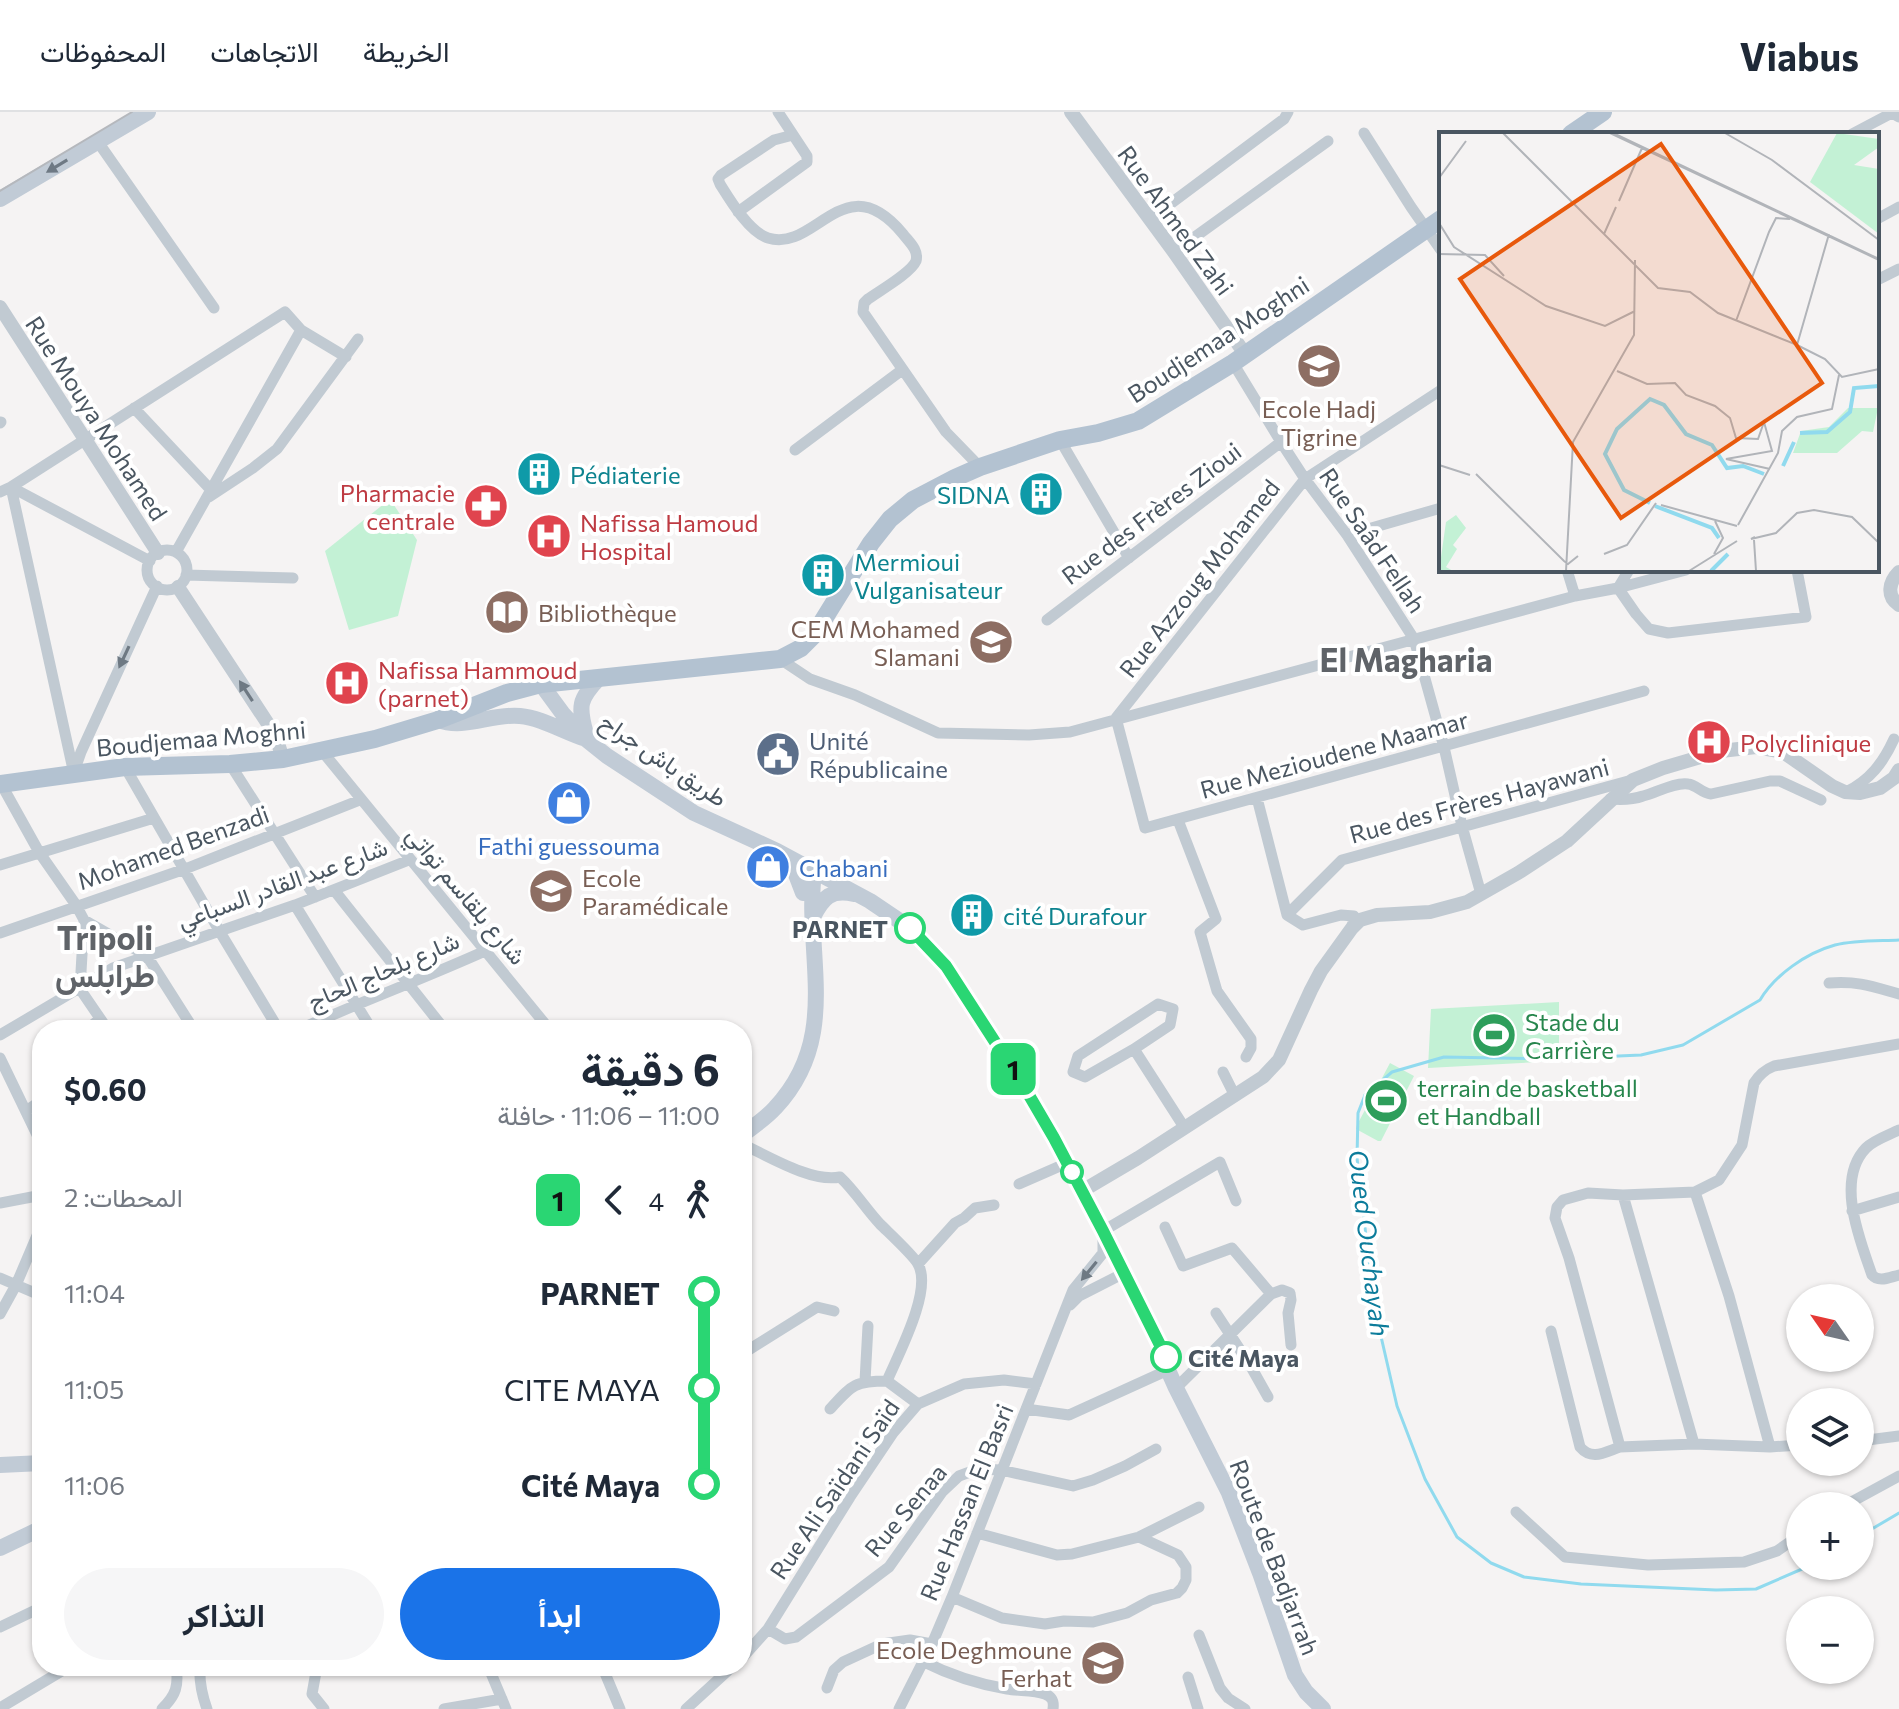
<!DOCTYPE html>
<html lang="ar">
<meta charset="utf-8">
<style>
body{margin:0;font-family:Commissioner,Vazirmatn,sans-serif;background:#f6f6f7;color:#1f2937;direction:rtl;height:100vh;display:flex;flex-direction:column;font-size:30px;white-space:nowrap}
*{box-sizing:border-box;margin:0}
p{font-size:26px;color:#747a83}
.icon{flex:none;width:44px;height:44px;fill:none;stroke:currentColor;stroke-width:2;stroke-linecap:round;stroke-linejoin:round}
.map{position:relative;flex:1;overflow:hidden;direction:ltr}
.details{position:absolute;left:32px;top:908px;width:720px;height:656px;display:flex;flex-direction:column;background:#fff;border-radius:32px;box-shadow:0 2px 6px #0004;direction:rtl}
.details>*{flex:none}
.badge{padding:0 16px;border-radius:12px;font-size:28px;line-height:52px}
.needle{width:52px;rotate:304deg}
.controls{position:absolute;left:1786px;top:1172px;display:grid;gap:16px}
.controls a{display:grid;place-items:center;width:88px;height:88px;border-radius:50%;background:#fff;box-shadow:0 2px 6px #0004;font-size:40px}
.map>.badge{position:absolute;translate:-50% -50%;box-shadow:0 0 0 4px #fff}
.legs{display:flex;align-items:center;gap:12px;height:88px;padding:0 32px;font-size:26px}
.legs p{margin-inline-start:auto}
.summary{display:flex;align-items:center;justify-content:space-between;height:136px;padding:0 32px}
h1{font-size:44px;font-weight:700;line-height:60px}
.primary-button{display:flex;gap:16px;margin-top:auto;padding:16px 32px}
.primary-button a{flex:1;height:92px;border-radius:48px;background:#1a73e8;color:#fff;font-size:32px;font-weight:700;line-height:92px;text-align:center}
.primary-button a+a{background:#f6f6f7;color:#1f2937}
ul{padding:0 32px;list-style:none}
li{display:flex;align-items:center;gap:28px;height:96px;font-size:30px}
li i{display:grid;place-items:center;width:12px;height:100%;margin:0 10px;background:currentColor}
li i::after{content:'';width:20px;height:20px;margin:-10px;border:6px solid;border-radius:50%;background:#fff}
li p{margin-inline-start:auto}
li:first-child i{background:linear-gradient(#0000 50%,currentColor 0)}
li:last-child i{background:linear-gradient(currentColor 50%,#0000 0)}
header{display:flex;align-items:center;gap:48px;box-sizing:border-box;height:112px;padding:0 40px;background:#fff;border-bottom:2px solid #e0e1e3}
header strong{font-size:38px}
nav{display:flex;gap:44px;margin-inline-start:auto;font-size:28px}
.map>svg:first-child{display:block}
.green{fill:#c3f1d5}
.lines{fill:none;stroke-linecap:round;stroke-linejoin:round}
.stream{stroke:#90daee;stroke-width:3}
.minor{stroke:#c1cad2;stroke-width:11}
.tertiary{stroke:#c1cad2;stroke-width:14}
.secondary{stroke:#c1cbd6;stroke-width:16}
.primary{stroke:#b3c2d1;stroke-width:18}
.tram{stroke:#b5b8bd;stroke-width:2}
.oneway{fill:#6e7984}
.oneway2{fill:#6e7983}
.line-1-casing{stroke:#fff;stroke-width:18}
.line-1{stroke:#2ad673;stroke-width:12}
.stop-1-dot{fill:#fff;stroke:#2ad673;stroke-width:4}
.labels{text-anchor:middle;dominant-baseline:central;stroke-width:8;stroke-linejoin:round;paint-order:stroke}
.street-label{font-size:24px;fill:#4a5661;stroke:#fff}
.education-label{font-size:24px;fill:#785e54;stroke:#fff;text-anchor:start}
.culture-label{font-size:24px;fill:#0d838f;stroke:#fff;text-anchor:start}
.health-label{font-size:24px;fill:#be3a42;stroke:#fff;text-anchor:start}
.service-label{font-size:24px;fill:#4e5e75;stroke:#fff;text-anchor:start}
.shop-label{font-size:24px;fill:#366cbe;stroke:#fff}
.stop-label{font-size:24px;font-weight:bold;fill:#4a5661;stroke:#fff;text-anchor:end}
.leisure-label{font-size:24px;fill:#27864d;stroke:#fff;text-anchor:start}
.water-label{font-size:26px;font-style:italic;fill:#0c7c9b;stroke:#fff}
.district-label{font-size:32px;font-weight:bold;fill:#5f6368;stroke:#fff}
.inset-river{fill:none;stroke:#90daee;stroke-width:4}
.inset-road{fill:none;stroke:#b1b4b9;stroke-width:2}
.view{fill:#e8590c;fill-opacity:0.15;stroke:#e8590c;stroke-width:4}
.inset-edge{fill:none;stroke:#4a5661;stroke-width:4}
</style>
<header>
<strong>Viabus</strong>
<nav><a>الخريطة</a><a>الاتجاهات</a><a>المحفوظات</a></nav>
</header>
<div class="map">
<svg width="1899" height="1597" viewBox="0 0 1899 1597">
<rect width="100%" height="100%" fill="#f5f3f3"/>
<path class="green" d="M390,387L417,428L398,504L349,518L325,439Z
M1559,890V949L1428,956L1431,897Z
M1390,951L1414,964L1381,1029H1378L1356,1017L1357,1013Z"/>
<g class="lines">
<path class="stream" d="M1860,1424L1899,1401
M1809,1454L1756,1477L1716,1478L1581,1472L1524,1465L1491,1451L1457,1425L1425,1367L1397,1294L1374,1194L1357,1046L1358,1001L1365,983L1392,960L1444,945L1551,947L1641,943L1683,933L1760,888C1775,863 1806,841 1835,833C1855,828 1879,829 1899,828"/>
<path class="minor" d="M1364,21L1411,95L1441,138
M1852,22L1892,1L1899,5
M793,23L774,28L721,63L718,67L720,72C730,88 749,120 768,126C816,141 844,51 903,122C909,130 919,138 916,149C911,161 879,179 868,187L864,191L863,200L946,320L980,355
M98,30L214,196
M738,100L807,50V44L778,0
M1150,107L1284,7L1288,0
M1877,107L1899,95
M1174,140L1328,29
M1877,168L1899,157
M1233,251L1281,330L1305,367L1347,423L1414,527L1444,635L1462,714L1481,782
M134,296L211,378
M0,311L1,310
M1060,328L1129,446
M795,338L902,258
M11,375L74,662
M11,375L150,449
M0,380L11,375L285,200L301,218L346,245
M209,385L253,356L277,337L358,227
M1347,423L1441,396
M147 458a20 20 0 1 1 40 0a20 20 0 1 1-40 0Z
M176,440L301,218
M1567,458L1575,484
M186,463L293,466
M1618,476L1636,502L1649,517L1668,521L1806,505L1797,458
M1618,476L1629,458
M1047,508L1281,330
M780,547L810,567L855,583L938,621L1029,623L1070,620L1575,484L1618,476L1686,458
M1116,606L1145,716L1644,579
M1116,606L1305,367L1441,278
M322,639L550,918
M230,652L315,785
M125,655L220,820L279,918
M74,660L81,640L157,474
M0,670L39,740L76,793L84,808L80,877L108,918
M1846,680C1870,668 1883,651 1894,627
M1257,686L1287,803L1342,748L1632,668
M1610,687C1622,688 1632,688 1643,684C1656,681 1674,670 1688,672C1697,673 1701,681 1711,682L1770,669H1780L1821,688
M1178,708L1216,807L1200,820L1217,879L1251,927V936L1246,945
M0,753L154,706
M334,778L445,918
M295,793L372,918
M1287,803L1303,813L1341,803L1354,804L1352,816
M84,808L147,844L194,918
M0,821L185,757L360,688
M1829,871C1859,869 1871,874 1899,882
M1158,892L1173,897L1170,913L1134,937L1085,965L1073,960L1078,944Z
M86,918L100,907
M298,918C360,890 423,867 485,839
M0,923L113,856L295,793L409,748
M1134,937L1184,1015
M0,946L42,1033
M1223,960L1235,984
M26,999L42,988
M1899,1018C1889,1023 1874,1028 1866,1036C1835,1068 1860,1128 1872,1163C1879,1171 1890,1165 1899,1163
M742,1032C768,1044 812,1071 840,1065C855,1079 866,1097 880,1112C889,1121 913,1143 918,1152C933,1178 898,1243 887,1269C854,1269 852,1273 830,1297
M1019,1072L1067,1051
M1695,1080L1729,1184L1770,1335
M1623,1083L1694,1332
M0,1091L42,1083
M1852,1099L1899,1085
M1165,1115L1183,1154L1232,1136L1271,1182L1176,1276
M918,1152L955,1111L964,1106L975,1096L994,1093
M0,1166L42,1184
M1271,1182L1282,1178L1290,1181L1291,1188L1288,1201L1291,1233
M1070,1193L1079,1184L1124,1161
M1216,1201L1250,1253L1268,1285
M0,1202L16,1173L42,1112
M1551,1219L1580,1335C1592,1349 1605,1340 1620,1335
M742,1242L817,1195L834,1199
M865,1269L868,1214
M887,1269L918,1292
M1026,1297L1069,1303L1168,1258
M1860,1329L1899,1324
M1800,1333L1770,1335L1694,1332L1620,1335L1569,1146L1555,1106L1557,1095L1563,1088L1588,1081L1623,1083L1695,1080L1719,1068L1742,1033L1754,971C1759,963 1764,958 1774,954L1899,932
M1844,1394L1899,1364
M1516,1400L1565,1445L1648,1453L1744,1450L1777,1439L1800,1423
M977,1421L1057,1443L1072,1442L1139,1425L1199,1395
M952,1485L1002,1506L1045,1512L1064,1509L1093,1510L1127,1501L1151,1488L1177,1481L1182,1476L1186,1468V1455L1178,1443L1139,1425
M0,1515L42,1495
M768,1517L785,1527L796,1525L889,1455L942,1380L959,1364L978,1357L1001,1358L1073,1374L1093,1368L1125,1354L1156,1337
M1199,1523L1220,1576L1228,1586L1245,1597
M742,1546L768,1517L850,1385L893,1321L918,1292L964,1272L1004,1268L1036,1272
M922,1549C950,1563 977,1572 1007,1577C1019,1579 1034,1578 1045,1582C1053,1585 1054,1590 1053,1597
M200,1554C199,1569 202,1583 207,1597
M320,1554L316,1560L312,1582L324,1597
M488,1554L506,1597
M602,1554L620,1597
M1188,1565L1198,1597
M827,1576L834,1558L843,1550L882,1532L910,1528L932,1532
M0,1596L70,1554
M162,1597C176,1583 179,1574 176,1554
M444,1597L502,1587
M686,1597L733,1554
M899,1597L932,1532L952,1485L1073,1178L1103,1141V1119L1220,1050L1236,1089"/>
<path class="tertiary" d="M1071,0L1174,140L1245,242
M0,195L158,441
M1899,460C1889,470 1886,484 1899,493
M178,475L272,618L277,628L283,647
M1082,1079L1138,1046L1263,965L1279,948L1311,878L1321,859L1352,816L1360,808L1377,803L1430,800L1467,790L1518,761L1567,729L1633,668L1663,656L1721,639L1756,635L1783,640L1832,674L1845,680L1860,681L1880,676L1894,666L1899,658"/>
<path class="secondary" d="M0,87L148,0
M541,572L563,602L587,628L607,644L694,701L777,739L870,789L910,816L946,854L1026,978L1054,1026L1103,1119L1166,1245L1168,1258L1176,1276L1229,1381L1260,1461L1295,1563L1306,1580L1323,1597
M438,608C465,618 492,601 520,604C542,606 564,620 586,627
M586,622C578,594 579,587 599,566
M790,747L803,781
M813,805C823,785 831,777 854,782
M742,1023C753,1015 766,1006 775,996C842,925 804,844 814,759
M0,1353L42,1351
M0,1436L42,1416"/>
<path class="primary" d="M1571,22L1603,0
M0,672L125,655L230,652L283,647L375,627L438,608L507,581L541,572L780,547L801,536L814,523L871,431L890,407L913,388L955,366L980,355L1060,328L1098,321L1138,309L1233,251L1441,107"/>
<path class="tram" d="M0,79L132,0"/>
</g>
<defs><path id="oneway-solid" d="M-6-.8H1V-3.2L6.5 0L1 3.2V.8H-6Z" transform="scale(2)"/></defs>
<use class="oneway" href="#oneway-solid" transform="translate(57 54) rotate(149)"/>
<g class="oneway2">
<use href="#oneway-solid" transform="translate(124 545) rotate(115)"/>
<use href="#oneway-solid" transform="translate(246 579) rotate(-123)"/>
<use href="#oneway-solid" transform="translate(1089 1159) rotate(129)"/>
</g>
<g class="lines">
<g class="line-1-casing">
<path id="line-1" d="M910,816L946,854L1026,978L1054,1026L1103,1119L1166,1245"/>
</g>
<use href="#line-1" class="line-1"/>
</g>
<defs>
<g id="school-disc" transform="scale(2.3)"><circle r="9.5" fill="#8d6e63" stroke="#fff"/><path d="M0-5L7-2L0 1L-7-2ZM-4 1L0 2.5L4 1V4Q0 6-4 4Z" fill="#fff"/></g>
<g id="building-disc" transform="scale(2.3)"><circle r="9.5" fill="#0f9aa8" stroke="#fff"/><path d="M-4-6H4V6H1V3H-1V6H-4ZM-2.5-4.3h1.7v1.8h-1.7ZM.8-4.3h1.7v1.8H.8ZM-2.5-1h1.7V.8h-1.7ZM.8-1h1.7V.8H.8Z" fill="#fff"/></g>
<g id="pharmacy-disc" transform="scale(2.3)"><circle r="9.5" fill="#e0444e" stroke="#fff"/><path d="M-2-6h4v4h4v4h-4v4h-4v-4h-4v-4h4Z" fill="#fff"/></g>
<g id="hospital-disc" transform="scale(2.3)"><circle r="9.5" fill="#e0444e" stroke="#fff"/><path d="M-5-5h3v3.5h4V-5h3V5h-3V1.5h-4V5h-3Z" fill="#fff"/></g>
<g id="library-disc" transform="scale(2.3)"><circle r="9.5" fill="#8d6e63" stroke="#fff"/><path d="M-6-4Q-3-5.5-.7-3.5V5Q-3 3-6 4ZM6-4Q3-5.5 .7-3.5V5Q3 3 6 4Z" fill="#fff"/></g>
<g id="civic-disc" transform="scale(2.3)"><circle r="9.5" fill="#5c6f8a" stroke="#fff"/><path d="M-.6-6.5H3V-4.5H.6V-3L4-1V1h2V6H-6V1h2V-1L-.6-3ZM-1.2 2.5V6h2.4V2.5Z" fill="#fff"/></g>
<g id="shop-disc" transform="scale(2.3)"><circle r="9.5" fill="#3f7fe0" stroke="#fff"/><path d="M-5-2.5h2.3a2.7 3.5 0 0 1 5.4 0H5L5.5 6h-11ZM-1.5-2.5h3a1.5 2.3 0 0 0-3 0Z" fill="#fff"/></g>
<g id="university-disc" transform="scale(2.3)"><circle r="9.5" fill="#8d6e63" stroke="#fff"/><path d="M0-5L7-2L0 1L-7-2ZM-4 1L0 2.5L4 1V4Q0 6-4 4Z" fill="#fff"/></g>
<g id="stadium-disc" transform="scale(2.3)"><circle r="9.5" fill="#2e9e5b" stroke="#fff"/><path d="M0-5a6.5 5 0 1 0 0 10a6.5 5 0 1 0 0-10ZM-3.5-1.8h7v3.6h-7Z" fill="#fff"/></g>
</defs>
<g fill-rule="evenodd">
<use href="#school-disc" x="1319" y="254"/>
<use href="#building-disc" x="539" y="362"/>
<use href="#building-disc" x="1041" y="382"/>
<use href="#pharmacy-disc" x="486" y="394"/>
<use href="#hospital-disc" x="549" y="424"/>
<use href="#building-disc" x="823" y="463"/>
<use href="#library-disc" x="507" y="500"/>
<use href="#school-disc" x="991" y="530"/>
<use href="#hospital-disc" x="347" y="571"/>
<use href="#hospital-disc" x="1709" y="630"/>
<use href="#civic-disc" x="778" y="642"/>
<use href="#shop-disc" x="569" y="691"/>
<use href="#shop-disc" x="768" y="755"/>
<use href="#university-disc" x="551" y="779"/>
<use href="#building-disc" x="972" y="803"/>
<use href="#stadium-disc" x="1494" y="923"/>
<use href="#stadium-disc" x="1386" y="989"/>
<use href="#school-disc" x="1103" y="1551"/>
</g>
<g class="stop-1-dot">
<circle cx="910" cy="816" r="14"/>
<circle cx="1072" cy="1060" r="10"/>
<circle cx="1166" cy="1245" r="14"/>
</g>
<g class="labels">
<g class="street-label">
<text transform="translate(1176 108) rotate(54)">Rue Ahmed Zahi</text>
<text transform="translate(1218 227) rotate(-33)">Boudjemaa Moghni</text>
<text transform="translate(97 306) rotate(57)">Rue Mouya Mohamed</text>
<text transform="translate(1151 401) rotate(-37)">Rue des Frères Zioui</text>
<text transform="translate(1373 428) rotate(56)">Rue Saâd Fellah</text>
<text transform="translate(1199 466) rotate(-52)">Rue Azzoug Mohamed</text>
<text transform="translate(201 626) rotate(-5)">Boudjemaa Moghni</text>
<text transform="translate(1334 642) rotate(-15)">Rue Mezioudene Maamar</text>
<text transform="translate(664 647) rotate(34)">طريق باش جراح</text>
<text transform="translate(1479 688) rotate(-15)">Rue des Frères Hayawani</text>
<text transform="translate(173 735) rotate(-20)">Mohamed Benzadi</text>
<text transform="translate(282 771) rotate(-20)">شارع عبد القادر السباعي</text>
<text transform="translate(467 783) rotate(50)">شارع بلقاسم تواتي</text>
<text transform="translate(383 858) rotate(-23)">شارع بلحاج الحاج</text>
<text transform="translate(834 1377) rotate(-56)">Rue Ali Saïdani Saïd</text>
<text transform="translate(966 1390) rotate(-68)">Rue Hassan El Basri</text>
<text transform="translate(905 1398) rotate(-50)">Rue Senaa</text>
<text transform="translate(1275 1445) rotate(69)">Route de Badjarrah</text>
</g>
<g class="education-label">
<text x="1319" y="296" text-anchor="middle">Ecole Hadj<tspan x="1319" dy="28">Tigrine</tspan></text>
<text x="538" y="500">Bibliothèque</text>
<text x="960" y="516" text-anchor="end">CEM Mohamed<tspan x="960" dy="28">Slamani</tspan></text>
<text x="582" y="765">Ecole<tspan x="582" dy="28">Paramédicale</tspan></text>
<text x="1072" y="1537" text-anchor="end">Ecole Deghmoune<tspan x="1072" dy="28">Ferhat</tspan></text>
</g>
<g class="culture-label">
<text x="570" y="362">Pédiaterie</text>
<text x="1010" y="382" text-anchor="end">SIDNA</text>
<text x="854" y="449">Mermioui<tspan x="854" dy="28">Vulganisateur</tspan></text>
<text x="1003" y="803">cité Durafour</text>
</g>
<g class="health-label">
<text x="455" y="380" text-anchor="end">Pharmacie<tspan x="455" dy="28">centrale</tspan></text>
<text x="580" y="410">Nafissa Hamoud<tspan x="580" dy="28">Hospital</tspan></text>
<text x="378" y="557">Nafissa Hammoud<tspan x="378" dy="28">(parnet)</tspan></text>
<text x="1740" y="630">Polyclinique</text>
</g>
<g class="service-label">
<text x="809" y="628">Unité<tspan x="809" dy="28">Républicaine</tspan></text>
</g>
<g class="shop-label">
<text x="569" y="733">Fathi guessouma</text>
<text x="799" y="755" text-anchor="start">Chabani</text>
</g>
<g class="stop-label">
<text x="888" y="816">PARNET</text>
<text x="1188" y="1245" text-anchor="start">Cité Maya</text>
</g>
<g class="leisure-label">
<text x="1525" y="909">Stade du<tspan x="1525" dy="28">Carrière</tspan></text>
<text x="1417" y="975">terrain de basketball<tspan x="1417" dy="28">et Handball</tspan></text>
</g>
<g class="water-label">
<text transform="translate(1370 1131) rotate(83)">Oued Ouchayah</text>
</g>
<g class="district-label">
<text x="1406" y="547">El Magharia</text>
<text x="105" y="825">Tripoli<tspan x="105" dy="37">طرابلس</tspan></text>
</g>
</g>
<g transform="translate(1439 20)">
<rect width="440" height="440" fill="#f5f3f3"/>
<path d="M398,1L440,7V15L415,33L440,37V102L371,50ZM409,276H439L434,300L423,299L398,321H354L362,299L390,295ZM17,383L27,396L14,413L18,417L7,435L14,439H0L7,390Z" fill="#c3f1d5"/>
<path class="inset-river" d="M361,301L388,300L411,280L415,256L440,254M344,334L355,310M211,371L185,358L166,322L178,297L211,267L225,273L247,302L273,313L288,336L304,334L325,342M216,374L273,396L280,406M272,439L289,422"/>
<path class="inset-road" d="M64,1L219,156L251,160L279,181L358,213L390,102M171,1L440,128M174,1L440,127M286,1L333,28L440,108M0,46L27,9M180,69L203,16M0,91L15,115L107,174L166,194L196,179M165,102L177,75M0,122L46,123L65,144M297,189L330,100L337,86L351,87M358,213L386,227L403,245L440,237M178,239L208,252L236,251L247,263L276,274L291,286L297,306L319,307L325,290L333,319L287,327L331,337M0,333L31,343M37,342L125,429L129,432L139,424M222,373L298,394M299,393L339,321L343,299L358,285L393,277L400,243M316,405L312,407L337,401L358,381L375,378L413,385L440,411M315,408L317,439M165,422L188,413L217,371M275,422L284,406L276,389M127,439L134,310L195,203L196,128M250,439L298,409"/>
<path class="view" d="M222,12L383,251L182,386L21,147Z"/>
<rect width="440" height="440" class="inset-edge"/>
</g>
</svg>
<div class="controls">
<a><svg class="needle" viewBox="-14 -14 28 28"><path d="M0-13l5 13h-10z" fill="#e53935"/><path d="M0 13l5-13h-10z" fill="#747a83"/></svg></a>
<a><svg class="icon" aria-label="layers" viewBox="0 0 24 24"><path d="M12 4l9 5-9 5-9-5zM3 14l9 5 9-5"/></svg></a>
<a>+</a>
<a>−</a>
</div>
<b class="badge" style="left:1013px;top:957px;background:#2ad673;color:#111">1</b>
<section class="details">
<div class="summary"><div><h1>6 دقيقة</h1><p>11:00 – 11:06 · حافلة</p></div><b>$0.60</b></div>
<div class="legs"><svg class="icon" aria-label="walk" viewBox="0 0 24 24"><circle cx="13" cy="4" r="2"/><path d="M13 8l-2 6 4 7M11 14l-3 7M7 12l3-4h3l4 4"/></svg>4<svg class="icon" aria-label="back" viewBox="0 0 24 24"><path d="M15 5l-7 7 7 7"/></svg><b class="badge" style="background:#2ad673;color:#111">1</b><p>المحطات: 2</p></div>
<ul>
<li><i style="color:#2ad673"></i><b>PARNET</b><p>11:04</p></li>
<li><i style="color:#2ad673"></i><span>CITE MAYA</span><p>11:05</p></li>
<li><i style="color:#2ad673"></i><b>Cité Maya</b><p>11:06</p></li>
</ul>
<div class="primary-button"><a>ابدأ</a><a>التذاكر</a></div>
</section>
</div>
